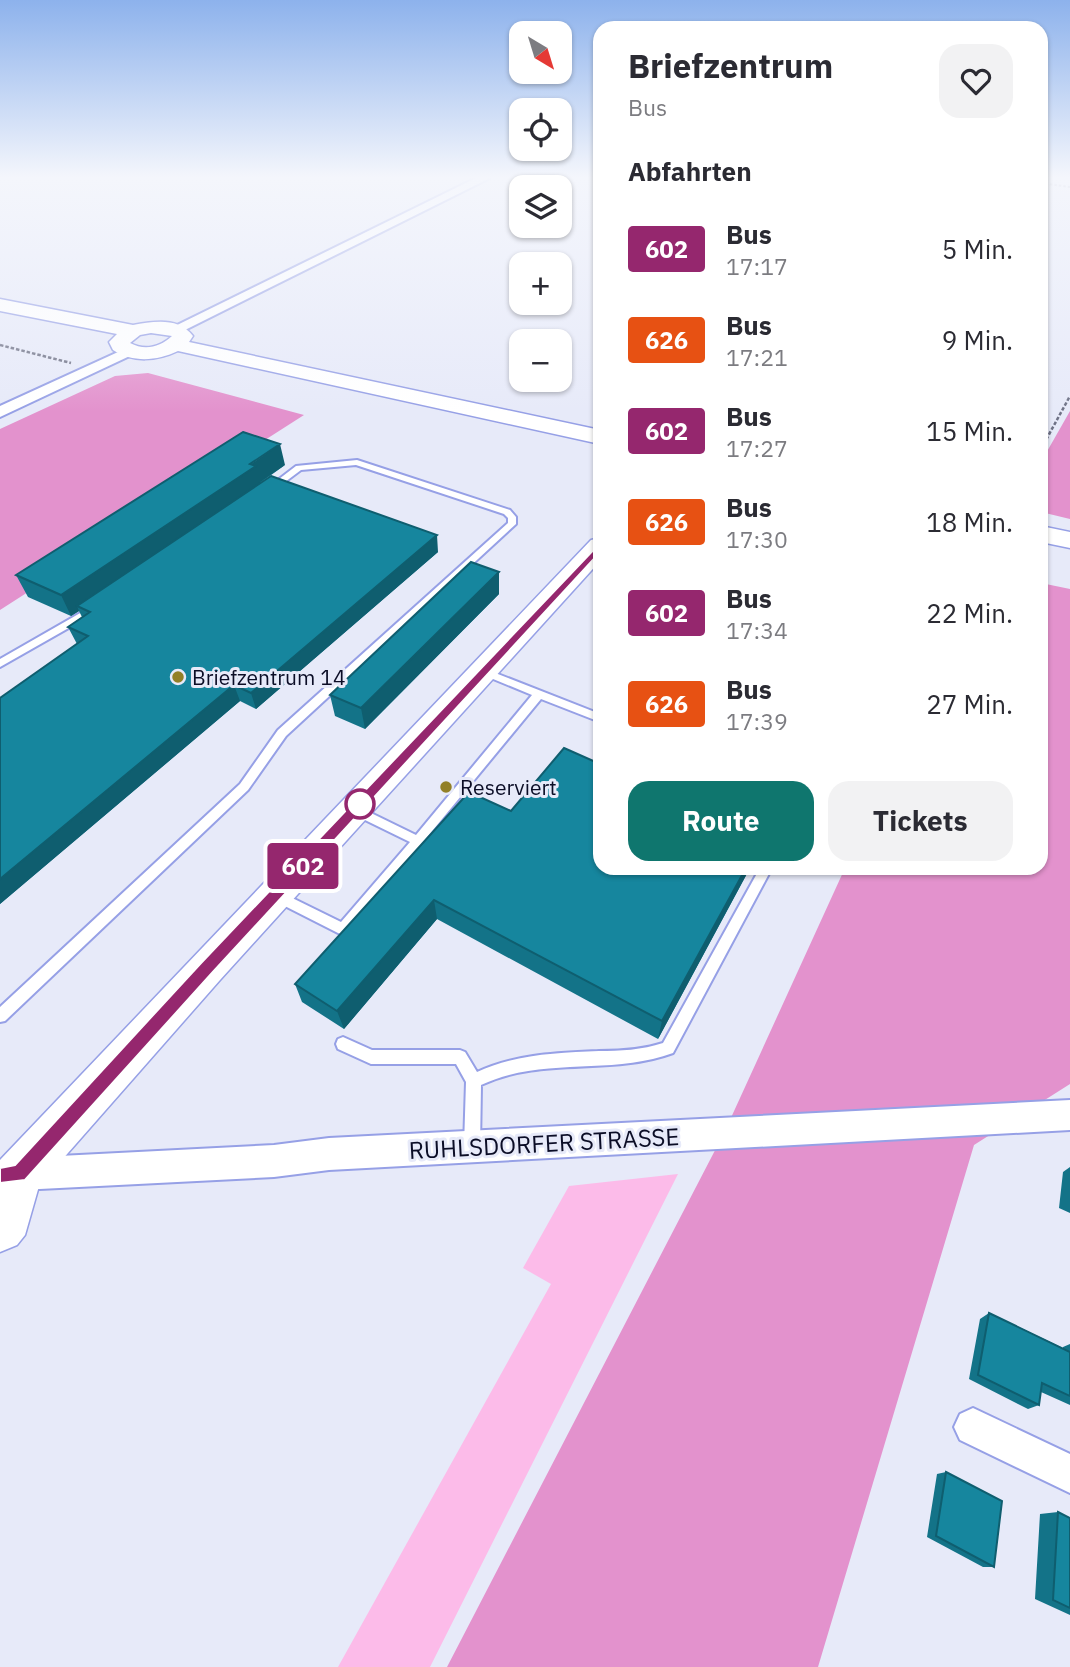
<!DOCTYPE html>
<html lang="de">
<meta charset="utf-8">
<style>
body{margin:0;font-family:"IBM Plex Sans",sans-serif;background:#f2f2f3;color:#2b2b33;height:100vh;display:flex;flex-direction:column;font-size:26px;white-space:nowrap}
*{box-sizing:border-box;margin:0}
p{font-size:23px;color:#7c7c81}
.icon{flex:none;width:38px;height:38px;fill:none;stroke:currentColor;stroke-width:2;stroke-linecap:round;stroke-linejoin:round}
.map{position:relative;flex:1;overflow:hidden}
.panel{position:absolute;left:593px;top:21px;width:455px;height:854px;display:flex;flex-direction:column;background:#fff;border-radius:21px;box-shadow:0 2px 5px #0004}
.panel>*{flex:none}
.badge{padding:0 14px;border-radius:5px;font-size:24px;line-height:46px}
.needle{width:46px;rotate:142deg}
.tools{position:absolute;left:509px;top:21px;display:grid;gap:14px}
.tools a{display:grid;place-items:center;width:63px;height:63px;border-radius:14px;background:#fff;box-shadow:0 2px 5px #0004;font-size:35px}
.map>.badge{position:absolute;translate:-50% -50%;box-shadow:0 0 0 4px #fff}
h2{padding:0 35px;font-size:26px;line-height:63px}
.round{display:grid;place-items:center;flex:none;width:74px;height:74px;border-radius:21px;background:#f2f2f3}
.summary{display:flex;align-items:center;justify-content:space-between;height:119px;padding:0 35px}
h1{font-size:33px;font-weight:700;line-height:52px}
.button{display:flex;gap:14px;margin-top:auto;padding:14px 35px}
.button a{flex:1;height:80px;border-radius:21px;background:#0f766e;color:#fff;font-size:28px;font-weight:700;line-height:80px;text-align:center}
.button a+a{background:#f2f2f3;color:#2b2b33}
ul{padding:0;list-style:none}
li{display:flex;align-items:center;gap:21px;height:91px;padding:0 35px}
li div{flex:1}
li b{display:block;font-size:26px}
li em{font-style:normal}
li .badge{min-width:77px;font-weight:700;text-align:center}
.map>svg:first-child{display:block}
.green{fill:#fcbbe9}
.forest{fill:#e392cd}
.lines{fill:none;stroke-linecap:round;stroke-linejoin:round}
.service-casing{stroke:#96a0e6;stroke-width:4}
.minor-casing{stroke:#96a0e6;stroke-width:4}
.secondary-casing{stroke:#96a0e6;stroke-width:3}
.path-far1{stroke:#6f7286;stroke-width:2;stroke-dasharray:2.5 2;stroke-linecap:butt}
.path{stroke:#6f7286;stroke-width:2.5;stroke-dasharray:3.5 2;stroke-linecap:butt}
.service{fill:#fff;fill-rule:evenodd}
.minor{fill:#fff;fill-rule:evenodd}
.secondary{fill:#fff;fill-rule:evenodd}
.wall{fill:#137388}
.shaded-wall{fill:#0f5e6f}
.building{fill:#16869e;stroke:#0f5e6f;stroke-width:2}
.line{fill:#95276e;stroke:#fff;stroke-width:2}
.poi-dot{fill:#928027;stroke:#e7eaf9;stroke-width:2.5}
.stop-dot{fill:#fff;stroke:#95276e;stroke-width:3.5}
.labels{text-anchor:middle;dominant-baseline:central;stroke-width:6;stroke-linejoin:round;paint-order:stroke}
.poi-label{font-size:21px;fill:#0b0d26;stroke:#e7eaf9;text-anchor:start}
.near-street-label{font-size:24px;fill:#0b0d26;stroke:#e7eaf9}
</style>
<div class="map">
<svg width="1070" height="1667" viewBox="0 0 1070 1667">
<rect width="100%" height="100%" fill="#e7eaf9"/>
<path class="green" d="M678,1174L430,1667H338L551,1284L523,1268L569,1186Z"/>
<path class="forest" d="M148,373L304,415L0,610V429L115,376Z
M1070,411V519L1041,512V462Z
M1041,583L1070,589V1084L974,1145L818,1667H447L724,1133L845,868H1041Z"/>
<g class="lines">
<g class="service-casing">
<path id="service" d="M357,460L510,510L516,517V524L286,736L248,790L5,1021L0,1022V1007L240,784L278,730L508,523V518L504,514L356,465L301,470L273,491L266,489L296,466Z
M96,604L101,607L88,617L0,667V659Z
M485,669L600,714V722L541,699L348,933L343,935L338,933L273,900L272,896L273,892L278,891L341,922L410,842L365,820L356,803L358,800H366L373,814L416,835L532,695L481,674L480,672L481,670Z
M760,868H772L673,1053C611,1076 542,1056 481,1085L480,1147L478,1153L472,1155L466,1153L464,1147L466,1082L456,1064H371L338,1049L336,1044L338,1039L343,1037L372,1050H460L465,1052L477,1072C515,1054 557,1053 599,1051C620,1051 642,1050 663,1043Z"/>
</g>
<g class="minor-casing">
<path id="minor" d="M476,178H490L181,332L176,333L169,329Z
M129,347L134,348V354L0,417V406Z
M1070,1100V1130L329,1170L274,1177L20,1190L9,1185L4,1174L9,1163L20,1158L274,1145L329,1138Z
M973,1408L1070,1454V1493L960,1440L954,1427L960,1414Z"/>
</g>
<g class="secondary-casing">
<path id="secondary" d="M0,299L133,325C154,321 179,317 193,336L189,342L600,430V444L178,351C157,361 133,363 113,350L109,342L117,334L0,311ZM151,333L172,336C160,347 145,351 130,343L140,335Z
M1041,526L1070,532V548L1041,542Z
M600,538V561L220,980L39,1186L25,1235L17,1245L0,1252V1160L591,540Z"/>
</g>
<path class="path-far1" d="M1041,183L1070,187"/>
<path class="path" d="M0,345L71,363
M1041,449L1070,396"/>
<use href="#service" class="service"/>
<use href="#minor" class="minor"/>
<use href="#secondary" class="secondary"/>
</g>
<path class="wall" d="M285,465L260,483L438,552L256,709L240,701L0,904V698L77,644L68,627L82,617L79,611L71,616L28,597L16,575Z
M499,572V594L365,729L335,716L330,695Z
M469,792L600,868H750L658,1039L437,919L344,1029L302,1002L295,984Z
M1070,1167V1213L1059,1208L1063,1172Z
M989,1313L1063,1348V1347L1070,1344V1405L1041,1392L1039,1405L1028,1409L969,1379L980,1319Z
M946,1472L994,1567H983L927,1537L937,1474Z
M1058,1512L1070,1518V1615L1035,1599L1040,1514Z"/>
<path class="shaded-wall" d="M280,444L285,465L260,482L261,487L77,606L79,611L71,616L61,595Z
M437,535L438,552L256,709L251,693Z
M499,572V594L365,729L361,708Z
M234,685L240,701L0,904V879Z
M746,868H750L658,1039L662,1021Z
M434,900L437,919L344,1029L337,1011Z"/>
<path class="building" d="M243,432L280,444L250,464L256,466L61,595L16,575Z
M271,476L437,535L251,693L234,685L0,879V698L88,636L68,627L90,612L77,606Z
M471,562L499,572L361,708L330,695Z
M564,748L600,764V868H746L662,1021L434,900L337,1011L295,984L469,792L511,811Z
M989,1313L1070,1352V1396L1042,1383L1039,1405L978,1375Z
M946,1472L1002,1501L994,1567L936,1536Z
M1058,1512L1070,1518V1608L1053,1600Z"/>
<linearGradient id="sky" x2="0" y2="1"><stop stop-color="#8db2ec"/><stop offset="0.43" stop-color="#f4f6fc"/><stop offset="1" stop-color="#f4f6fc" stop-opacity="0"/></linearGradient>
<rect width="1070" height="412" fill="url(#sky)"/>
<path class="line" d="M600,543L604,544V548L212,973L25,1180L0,1183V1168L15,1165L201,963Z"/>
<g class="poi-dot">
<circle cx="178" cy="677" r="7"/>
<circle cx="446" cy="787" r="7"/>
</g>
<circle class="stop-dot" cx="360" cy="804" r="14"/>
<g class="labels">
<g class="poi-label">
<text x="192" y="677">Briefzentrum 14</text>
<text x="460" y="787">Reserviert</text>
</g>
<g class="near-street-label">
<text transform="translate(544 1143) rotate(-3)">RUHLSDORFER STRASSE</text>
</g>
</g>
</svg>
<div class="tools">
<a><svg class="needle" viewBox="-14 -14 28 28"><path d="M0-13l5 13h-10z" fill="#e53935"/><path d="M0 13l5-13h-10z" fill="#7c7c81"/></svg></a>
<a><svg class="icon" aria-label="locate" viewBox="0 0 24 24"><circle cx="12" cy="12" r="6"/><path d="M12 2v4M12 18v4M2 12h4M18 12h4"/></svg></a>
<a><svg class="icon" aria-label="layers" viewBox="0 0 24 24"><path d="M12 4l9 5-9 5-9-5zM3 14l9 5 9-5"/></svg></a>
<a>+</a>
<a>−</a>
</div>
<b class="badge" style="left:303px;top:866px;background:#95276e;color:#fff">602</b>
<section class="panel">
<div class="summary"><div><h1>Briefzentrum</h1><p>Bus</p></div><a class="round"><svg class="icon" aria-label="heart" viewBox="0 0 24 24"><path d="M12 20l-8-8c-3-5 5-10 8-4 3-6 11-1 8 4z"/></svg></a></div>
<h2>Abfahrten</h2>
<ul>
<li><span class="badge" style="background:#95276e;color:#fff">602</span><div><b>Bus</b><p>17:17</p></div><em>5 Min.</em></li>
<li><span class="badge" style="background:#e75113;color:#fff">626</span><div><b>Bus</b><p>17:21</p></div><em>9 Min.</em></li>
<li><span class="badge" style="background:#95276e;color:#fff">602</span><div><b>Bus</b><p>17:27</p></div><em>15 Min.</em></li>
<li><span class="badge" style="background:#e75113;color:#fff">626</span><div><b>Bus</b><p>17:30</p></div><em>18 Min.</em></li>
<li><span class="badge" style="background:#95276e;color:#fff">602</span><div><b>Bus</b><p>17:34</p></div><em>22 Min.</em></li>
<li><span class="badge" style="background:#e75113;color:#fff">626</span><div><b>Bus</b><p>17:39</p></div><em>27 Min.</em></li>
</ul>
<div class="button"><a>Route</a><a>Tickets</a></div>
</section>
</div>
